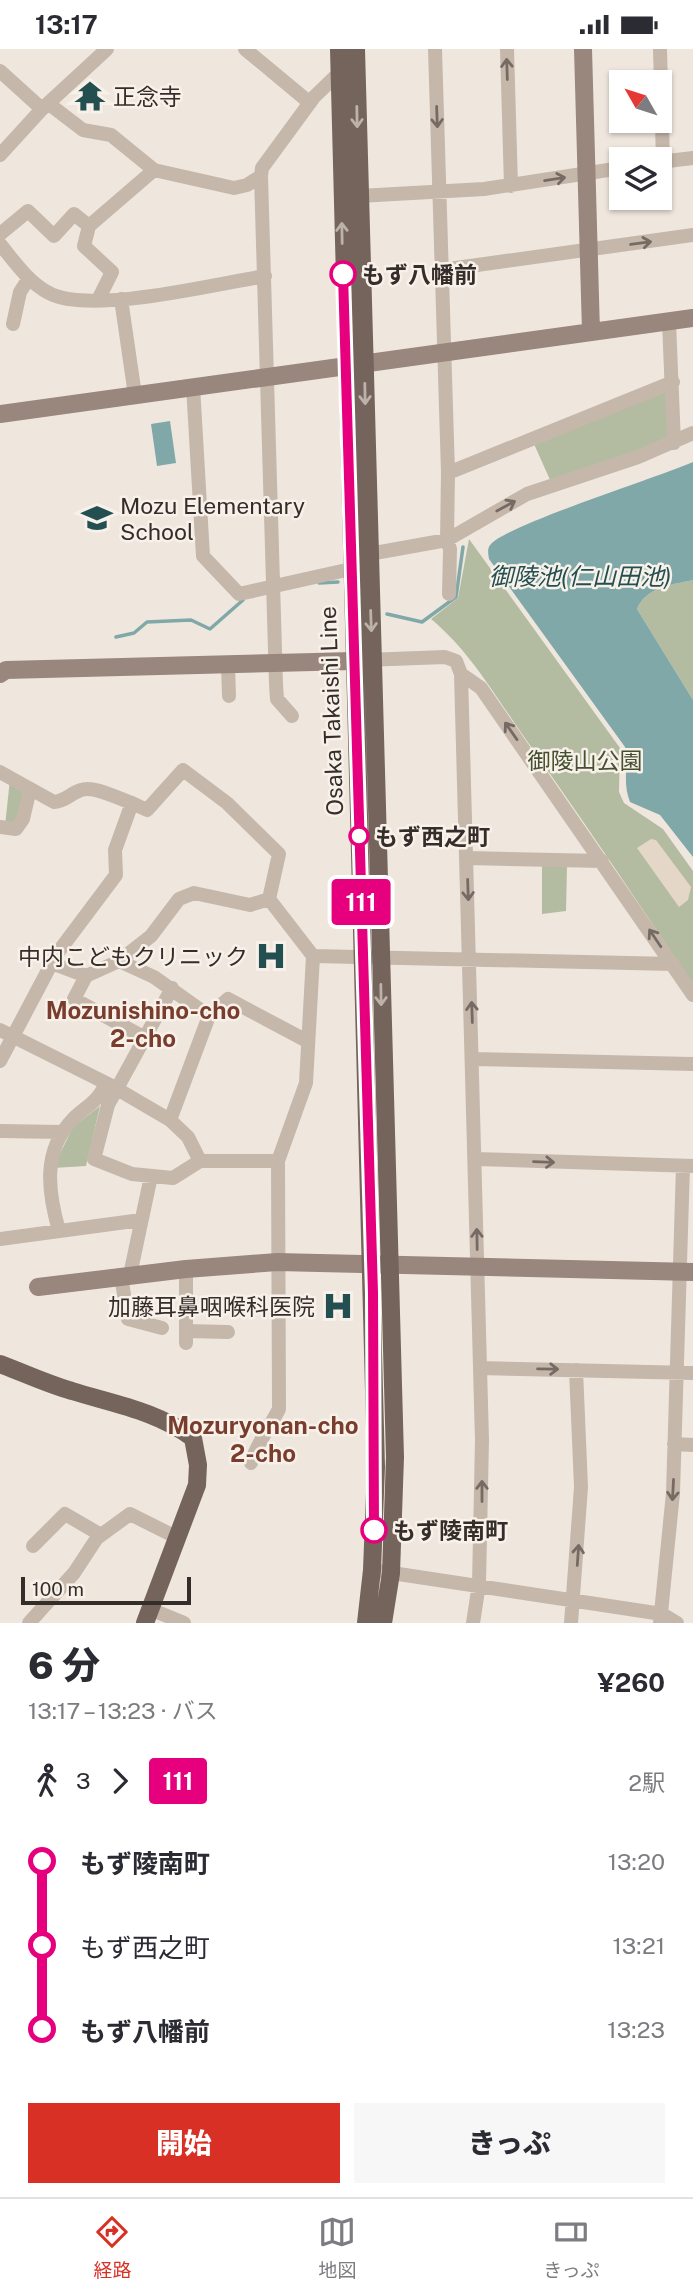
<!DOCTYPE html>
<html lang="ja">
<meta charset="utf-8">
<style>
body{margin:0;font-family:"Public Sans","Noto Sans JP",sans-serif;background:#f7f7f7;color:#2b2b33;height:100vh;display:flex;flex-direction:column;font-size:26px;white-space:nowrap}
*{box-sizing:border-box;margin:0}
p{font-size:23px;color:#7c7c81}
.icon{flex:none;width:38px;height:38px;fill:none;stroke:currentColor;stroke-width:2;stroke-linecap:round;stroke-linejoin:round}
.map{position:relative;height:1574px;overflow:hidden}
.sheet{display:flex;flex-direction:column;background:#fff;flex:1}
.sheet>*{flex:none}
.badge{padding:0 14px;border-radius:5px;font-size:24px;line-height:46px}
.needle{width:46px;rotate:309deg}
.fabs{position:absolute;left:609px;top:21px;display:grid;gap:14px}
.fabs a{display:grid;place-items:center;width:63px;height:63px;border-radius:0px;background:#fff;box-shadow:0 2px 5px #0004;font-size:35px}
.scale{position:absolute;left:21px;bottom:18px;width:170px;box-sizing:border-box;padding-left:7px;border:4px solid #352d29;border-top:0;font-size:19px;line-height:24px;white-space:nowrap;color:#352d29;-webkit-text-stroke:5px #f7f1ea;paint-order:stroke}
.map>.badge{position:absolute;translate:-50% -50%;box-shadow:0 0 0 4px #fff}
.legs{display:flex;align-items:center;gap:10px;height:77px;padding:0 28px;font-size:23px}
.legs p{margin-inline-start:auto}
.overview{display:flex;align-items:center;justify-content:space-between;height:119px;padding:0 28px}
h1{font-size:38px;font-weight:800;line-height:52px}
.primary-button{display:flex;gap:14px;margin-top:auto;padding:14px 28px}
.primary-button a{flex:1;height:80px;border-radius:0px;background:#d93025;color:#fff;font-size:28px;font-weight:800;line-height:80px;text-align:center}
.primary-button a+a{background:#f7f7f7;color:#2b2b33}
ul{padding:0 28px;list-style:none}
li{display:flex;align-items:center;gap:24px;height:84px;font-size:26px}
li i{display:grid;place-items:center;width:10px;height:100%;margin:0 9px;background:currentColor}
li i::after{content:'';width:18px;height:18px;margin:-9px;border:5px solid;border-radius:50%;background:#fff}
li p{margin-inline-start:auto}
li:first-child i{background:linear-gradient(#0000 50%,currentColor 0)}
li:last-child i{background:linear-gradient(currentColor 50%,#0000 0)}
.status{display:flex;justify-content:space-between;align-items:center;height:49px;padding:0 35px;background:#fff;direction:ltr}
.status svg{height:19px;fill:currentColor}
.tab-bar{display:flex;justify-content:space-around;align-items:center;height:98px;border-top:2px solid #e1e1e2;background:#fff;font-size:19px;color:#7c7c81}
.tab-bar a{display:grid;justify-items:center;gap:4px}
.tab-bar .selected{color:#d93025}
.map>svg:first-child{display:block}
.green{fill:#b3bca0}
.plaza{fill:#e5d7c7}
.water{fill:#80a8a9}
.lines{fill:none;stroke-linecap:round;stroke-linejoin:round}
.stream{stroke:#80a8a9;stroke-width:3.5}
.street{stroke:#c6b7ab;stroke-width:14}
.secondary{stroke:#99867d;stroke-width:18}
.primary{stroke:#74645c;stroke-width:18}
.oneway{stroke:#766b64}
.oneway2{stroke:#bcb2aa}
.line-1-casing{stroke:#fff;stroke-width:16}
.line-1{stroke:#e6007e;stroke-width:10}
.stop-1-dot{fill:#fff;stroke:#e6007e;stroke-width:3.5}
.labels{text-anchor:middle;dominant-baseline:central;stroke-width:5;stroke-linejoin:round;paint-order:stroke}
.poi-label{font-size:23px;fill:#352d29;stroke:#f7f1ea;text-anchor:start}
.stop-label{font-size:23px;font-weight:bold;fill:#352d29;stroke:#f7f1ea;text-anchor:start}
.street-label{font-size:23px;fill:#352d29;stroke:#f7f1ea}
.park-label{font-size:23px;fill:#455030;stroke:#f7f1ea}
.water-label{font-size:24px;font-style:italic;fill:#244f51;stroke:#f7f1ea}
.neighbourhood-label{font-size:24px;font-weight:bold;fill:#793d2d;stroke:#f7f1ea}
</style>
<div class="status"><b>13:17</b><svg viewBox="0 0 49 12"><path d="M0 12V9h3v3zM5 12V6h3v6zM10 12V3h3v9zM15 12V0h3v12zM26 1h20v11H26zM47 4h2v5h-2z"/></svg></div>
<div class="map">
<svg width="693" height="1574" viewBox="0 0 693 1574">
<rect width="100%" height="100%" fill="#efe7de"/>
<path class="green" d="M663,342L668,345V387L665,391L551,433L534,395Z
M469,490L620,699L619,743L624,754L663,780L693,822V936C639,854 584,773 527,692C497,650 471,603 431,570L458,549Z
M693,531V651L637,560C646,538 671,536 693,531Z
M10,730L23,743L17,771L5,777Z
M542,817H567L566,862L542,865Z
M100,1057L86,1117L53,1119L73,1078Z"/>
<path class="plaza" d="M651,790L656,791L691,838L688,851L679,858L637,799Z"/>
<path class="water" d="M170,372L176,414L157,417L151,375Z
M693,413V531C671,536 646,538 637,560L693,651V808L660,766L630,753C622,733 629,718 625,698L489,510C488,504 487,499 491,495C507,476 659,428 693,413Z"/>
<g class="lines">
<path class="stream" d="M319,534L338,533
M387,565L422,573L456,548L463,498
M116,588L134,584L147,573L191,571L210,580L243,551"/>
<path class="street" d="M245,0L310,54
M435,0L448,424
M507,0L511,137
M660,0L663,113
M0,22L42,60
M49,55L83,81L111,86L154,121L234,139L247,136L261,127
M0,106L42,60L107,0
M660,113L693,109
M359,147L484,140L621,119
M89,177L154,121
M0,185L28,162L54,187L74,165L89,177L84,197L112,223L98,251
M0,195C14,212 28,233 49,244C90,266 216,235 265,227
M441,221L693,186
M121,250L135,346
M669,273L674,394
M13,275L20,243L29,229
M193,337L203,507L239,545L351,520
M369,505L447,491L448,424L673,333
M449,545L450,500L447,491L527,445L638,408L693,384
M365,611L445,608L456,612L461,625L482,1391L479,1535L473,1574
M228,616L229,647
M461,625L481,639L693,946
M292,667L277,650L276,635L261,127L262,119L314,48L339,24
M0,723L54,753C66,752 71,744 81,741C94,736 119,750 132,754
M0,778L16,780L23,770L30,740
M467,809L602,812
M313,907L673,915
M119,912L154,928L209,967
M54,915L86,927L119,912L151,887L179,850L194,844L250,856L269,850
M86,927L74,950L145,989
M172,939L108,1056L94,1110L132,1125L173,1129L200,1112H278
M0,981L112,1037L170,1071L188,1088L200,1112
M473,1010L693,1015
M0,1012L56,906L116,826L115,801L132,754L147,761L183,721L227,754L279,805L269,850L313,907L306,1034L278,1112L279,1360C269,1380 258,1392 251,1414
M170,1071L209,967L228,950L307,992
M0,1082L62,1083
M476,1110L693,1117
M59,1182C48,1143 42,1102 73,1070C85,1058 98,1053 105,1036
M0,1190L141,1171
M186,1220V1294
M130,1226L151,1127
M121,1227L128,1270L162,1279
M186,1282L228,1283
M480,1319L693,1324
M674,1395L693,1396
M33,1497L65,1465L101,1486
M372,1521L662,1565L677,1574
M150,1560L184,1574
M29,1574L74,1524L97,1489L130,1465L176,1488
M571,1574L581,1438L576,1321
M660,1574L673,1444L683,1117"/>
<path class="secondary" d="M583,0L591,283
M0,365L693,269
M0,625L6,621L354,612
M38,1238L186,1220L277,1213L693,1223"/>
<path class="primary" d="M339,0L376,1418L372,1521L366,1574
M356,0L395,1408L391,1524L383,1574
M0,1315C24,1324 47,1335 72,1342C114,1355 157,1362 193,1389L198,1416L197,1436L145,1574"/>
</g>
<defs><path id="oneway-shaft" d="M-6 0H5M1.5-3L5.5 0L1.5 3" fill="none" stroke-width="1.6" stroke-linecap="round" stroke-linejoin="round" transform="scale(1.75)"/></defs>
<g class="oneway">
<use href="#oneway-shaft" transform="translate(507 20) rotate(-92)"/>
<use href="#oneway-shaft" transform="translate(437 68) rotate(88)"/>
<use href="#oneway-shaft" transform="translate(555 130) rotate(-9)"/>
<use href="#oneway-shaft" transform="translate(641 194) rotate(-8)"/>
<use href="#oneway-shaft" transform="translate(506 457) rotate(-28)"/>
<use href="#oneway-shaft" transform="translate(511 682) rotate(-125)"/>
<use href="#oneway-shaft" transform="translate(468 841) rotate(88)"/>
<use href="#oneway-shaft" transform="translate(655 889) rotate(-124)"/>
<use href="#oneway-shaft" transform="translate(472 963) rotate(-92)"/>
<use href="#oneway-shaft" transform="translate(544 1113) rotate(2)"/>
<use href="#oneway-shaft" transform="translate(477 1190) rotate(-91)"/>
<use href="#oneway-shaft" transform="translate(548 1320) rotate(1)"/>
<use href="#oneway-shaft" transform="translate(673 1441) rotate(93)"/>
<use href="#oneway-shaft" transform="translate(482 1442) rotate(-90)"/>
<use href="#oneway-shaft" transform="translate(578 1506) rotate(-86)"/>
</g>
<g class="oneway2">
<use href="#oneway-shaft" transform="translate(357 68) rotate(89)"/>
<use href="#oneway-shaft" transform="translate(342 184) rotate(-91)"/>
<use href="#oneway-shaft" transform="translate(365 345) rotate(89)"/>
<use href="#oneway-shaft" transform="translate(371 572) rotate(88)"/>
<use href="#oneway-shaft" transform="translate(381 946) rotate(89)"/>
</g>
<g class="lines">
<g class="line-1-casing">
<path id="line-1" d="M343,225L373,1244L374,1481"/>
</g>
<use href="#line-1" class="line-1"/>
</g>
<defs>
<g id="temple-bare" transform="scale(2.415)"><path d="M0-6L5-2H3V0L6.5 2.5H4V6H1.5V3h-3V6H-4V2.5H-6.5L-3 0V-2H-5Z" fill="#244f51" stroke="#f7f1ea" stroke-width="2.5" paint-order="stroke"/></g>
<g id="school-bare" transform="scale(2.415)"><path d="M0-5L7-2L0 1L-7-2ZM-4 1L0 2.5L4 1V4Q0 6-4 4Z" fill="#244f51" stroke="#f7f1ea" stroke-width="2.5" paint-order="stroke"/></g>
<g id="hospital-bare" transform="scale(2.415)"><path d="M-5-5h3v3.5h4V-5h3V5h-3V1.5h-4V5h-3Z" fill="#244f51" stroke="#f7f1ea" stroke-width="2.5" paint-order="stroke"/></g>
</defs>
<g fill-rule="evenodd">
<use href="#temple-bare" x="90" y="47"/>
<use href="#school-bare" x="97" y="469"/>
<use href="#hospital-bare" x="271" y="907"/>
<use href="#hospital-bare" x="338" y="1257"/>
</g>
<g class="stop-1-dot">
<circle cx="343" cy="225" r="12"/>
<circle cx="359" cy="787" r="9"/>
<circle cx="374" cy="1481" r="12"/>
</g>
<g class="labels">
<g class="poi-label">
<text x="113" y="47">正念寺</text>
<text x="120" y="456">Mozu Elementary<tspan x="120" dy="26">School</tspan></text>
<text x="248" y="907" text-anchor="end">中内こどもクリニック</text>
<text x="315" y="1257" text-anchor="end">加藤耳鼻咽喉科医院</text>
</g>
<g class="stop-label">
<text x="362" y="225">もず八幡前</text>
<text x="375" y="787">もず西之町</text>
<text x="393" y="1481">もず陵南町</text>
</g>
<g class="street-label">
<text transform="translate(331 662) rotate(-92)">Osaka Takaishi Line</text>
</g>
<g class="park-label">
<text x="585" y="711">御陵山公園</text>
</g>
<g class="water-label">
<text x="580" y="527">御陵池(仁山田池)</text>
</g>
<g class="neighbourhood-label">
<text x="143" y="961">Mozunishino-cho<tspan x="143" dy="28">2-cho</tspan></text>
<text x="263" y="1376">Mozuryonan-cho<tspan x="263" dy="28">2-cho</tspan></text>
</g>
</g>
</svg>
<div class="fabs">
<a><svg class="needle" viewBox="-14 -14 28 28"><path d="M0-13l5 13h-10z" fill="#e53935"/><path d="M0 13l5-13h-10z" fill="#7c7c81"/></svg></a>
<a><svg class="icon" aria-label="layers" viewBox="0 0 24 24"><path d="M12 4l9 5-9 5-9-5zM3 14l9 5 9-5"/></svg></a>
</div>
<div class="scale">100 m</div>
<b class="badge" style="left:361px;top:853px;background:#e6007e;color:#fff">111</b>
</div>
<section class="sheet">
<div class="overview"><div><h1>6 分</h1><p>13:17 – 13:23 · バス</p></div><b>¥260</b></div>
<div class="legs"><svg class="icon" aria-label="walk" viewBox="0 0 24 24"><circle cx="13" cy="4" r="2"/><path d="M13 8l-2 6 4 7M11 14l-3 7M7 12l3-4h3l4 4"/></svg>3<svg class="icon" aria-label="forward" viewBox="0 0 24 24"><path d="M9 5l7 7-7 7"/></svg><b class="badge" style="background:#e6007e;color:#fff">111</b><p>2駅</p></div>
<ul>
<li><i style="color:#e6007e"></i><b>もず陵南町</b><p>13:20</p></li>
<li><i style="color:#e6007e"></i><span>もず西之町</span><p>13:21</p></li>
<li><i style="color:#e6007e"></i><b>もず八幡前</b><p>13:23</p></li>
</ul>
<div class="primary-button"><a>開始</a><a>きっぷ</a></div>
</section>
<nav class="tab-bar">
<a class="selected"><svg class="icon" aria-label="directions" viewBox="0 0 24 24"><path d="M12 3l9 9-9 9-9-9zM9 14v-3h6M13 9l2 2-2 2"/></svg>経路</a>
<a><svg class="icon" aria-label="map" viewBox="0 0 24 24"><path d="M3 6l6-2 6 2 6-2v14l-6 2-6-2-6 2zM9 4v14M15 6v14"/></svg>地図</a>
<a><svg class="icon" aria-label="tickets" viewBox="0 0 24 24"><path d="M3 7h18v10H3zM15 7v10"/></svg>きっぷ</a>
</nav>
